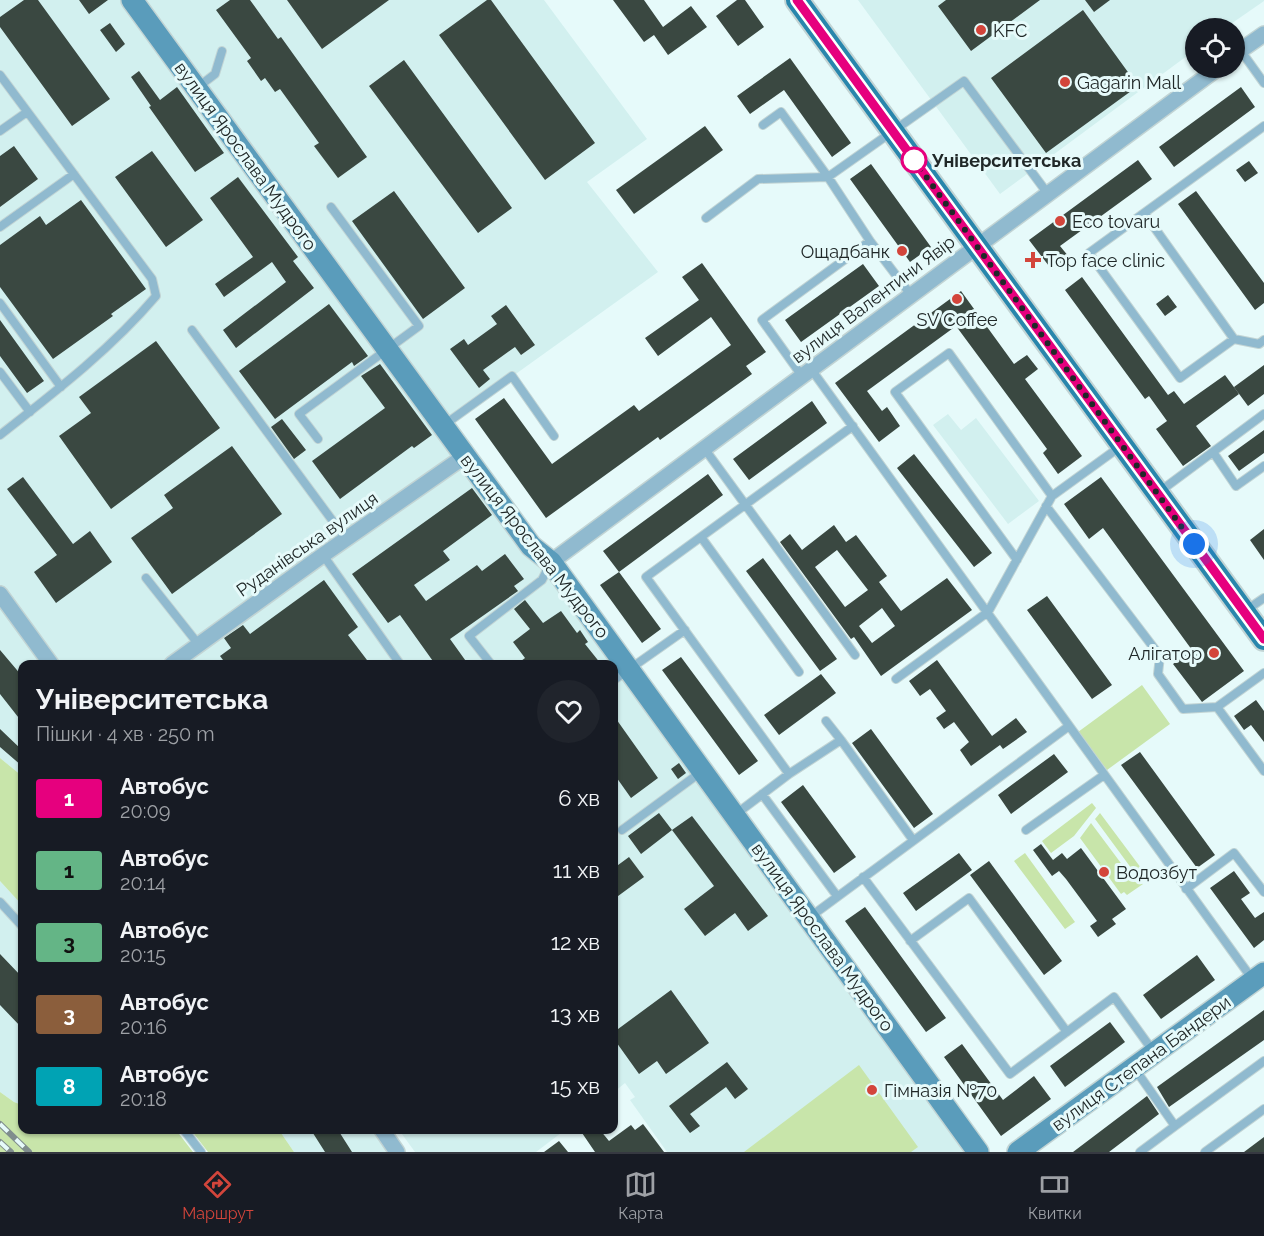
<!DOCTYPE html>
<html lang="uk">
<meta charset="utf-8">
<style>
body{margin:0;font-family:Raleway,sans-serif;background:#20242c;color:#f1f3f6;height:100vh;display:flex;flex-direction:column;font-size:22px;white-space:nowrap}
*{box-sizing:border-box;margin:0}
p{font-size:20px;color:#9ea1a6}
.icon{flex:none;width:33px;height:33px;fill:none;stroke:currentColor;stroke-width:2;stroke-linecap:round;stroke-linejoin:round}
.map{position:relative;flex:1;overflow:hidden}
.drawer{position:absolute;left:18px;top:660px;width:600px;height:474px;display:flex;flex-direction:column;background:#171b24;border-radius:12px;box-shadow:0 2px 4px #0004}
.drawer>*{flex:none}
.badge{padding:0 12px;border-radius:4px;font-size:21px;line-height:39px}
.fabs{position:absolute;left:1185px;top:18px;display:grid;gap:12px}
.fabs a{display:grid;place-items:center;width:60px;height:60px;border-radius:50%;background:#171b24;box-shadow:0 2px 4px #0004;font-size:30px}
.you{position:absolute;width:30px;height:30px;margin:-15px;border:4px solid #fff;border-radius:50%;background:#1a73e8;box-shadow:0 0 0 9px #1a73e833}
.map>.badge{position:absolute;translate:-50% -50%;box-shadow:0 0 0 3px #fff}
.round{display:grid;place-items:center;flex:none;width:63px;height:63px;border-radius:32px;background:#20242c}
.overview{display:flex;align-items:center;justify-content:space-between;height:102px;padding:0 18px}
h1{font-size:28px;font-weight:700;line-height:45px}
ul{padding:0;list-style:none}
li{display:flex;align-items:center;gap:18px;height:72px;padding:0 18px}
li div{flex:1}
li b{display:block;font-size:22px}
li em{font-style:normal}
li .badge{min-width:66px;font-weight:700;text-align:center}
.tabs{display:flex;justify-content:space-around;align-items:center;height:84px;border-top:2px solid #363941;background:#171b24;font-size:16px;color:#9ea1a6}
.tabs a{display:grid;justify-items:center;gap:3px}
.tabs .active{color:#d3453b}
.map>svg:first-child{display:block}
.built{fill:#d2f0ef}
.green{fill:#c8e5aa}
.building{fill:#3a4841;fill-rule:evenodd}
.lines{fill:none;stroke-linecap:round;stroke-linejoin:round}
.lane-casing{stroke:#c2d4d4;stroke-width:10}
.street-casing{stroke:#c2d4d4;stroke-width:18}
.secondary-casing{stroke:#c2d4d4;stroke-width:24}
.primary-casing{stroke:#c2d4d4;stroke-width:26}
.lane{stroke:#90bacf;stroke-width:8}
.street{stroke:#90bacf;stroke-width:15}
.secondary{stroke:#5a9cbb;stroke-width:21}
.primary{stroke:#2986ac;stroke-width:22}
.rail-casing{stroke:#7f8d8d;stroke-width:6}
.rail{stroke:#e6fafa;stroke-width:4;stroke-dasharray:11;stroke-linecap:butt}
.line-casing{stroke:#fff;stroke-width:14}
.line{stroke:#e6007e;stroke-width:9}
.walk{stroke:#202828;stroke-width:6;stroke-dasharray:0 10.8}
.poi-dot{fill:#d3453b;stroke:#e6fafa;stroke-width:2}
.stop-dot{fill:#fff;stroke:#e6007e;stroke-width:3}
.labels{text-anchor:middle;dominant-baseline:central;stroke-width:6;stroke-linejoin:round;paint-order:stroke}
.poi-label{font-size:18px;fill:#202828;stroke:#e6fafa;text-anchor:start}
.street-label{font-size:18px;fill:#202828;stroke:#e6fafa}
.stop-label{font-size:18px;font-weight:bold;fill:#202828;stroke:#e6fafa;text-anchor:start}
</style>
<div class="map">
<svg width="1264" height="1152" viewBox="0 0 1264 1152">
<rect width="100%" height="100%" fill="#e6fafa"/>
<path class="built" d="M0,0H544L647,139L587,182L658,272L443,426L978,1152H667L630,1100L635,1097L625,1083L614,1092V664H57L0,586Z
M858,0H1264V1L1225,28H1196L1195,50L1000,194Z
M948,414L961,430L976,418L1039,501L1008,524L933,425Z
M0,602L44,664H22V776L0,758Z
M0,881L22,905V1105L14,1102L0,1092Z
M279,1130H377L393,1152H294Z
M399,1130H565L536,1152H415Z"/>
<path class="green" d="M1142,685L1170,724L1107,770L1078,732Z
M0,758L22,776V905L0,881Z
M1092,803L1096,808L1074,836L1051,853L1042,841Z
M1100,813L1147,876H1137L1095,819Z
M1091,823L1135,882L1143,884L1127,895L1124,892L1121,894L1080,838Z
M1025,853L1075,922L1065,929L1014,861Z
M859,1065L918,1147L911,1152H744Z
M0,1092L14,1102L22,1105V1130H176L193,1152H0Z
M191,1130H279L294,1152H208Z"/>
<path class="building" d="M24,0H38L110,99L72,126L0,27V17Z
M79,0H108L89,14Z
M230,0H250L278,39L281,37L367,157L338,178L314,146L319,143L280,89L275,92L265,78L261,81L247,61L251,58L216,10Z
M287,0H389L322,49Z
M487,0H491L595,143L545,180L439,35Z
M613,0H644L663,27L691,6L707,27L668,55L654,35L644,42Z
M737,0H745L764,27L738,46L716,16Z
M946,0H1040L971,51L938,6Z
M1085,0H1110L1094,12Z
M1083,10L1138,86L1046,153L991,78Z
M110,23L125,44L116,52L100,30Z
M790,58L851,143L832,157L784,90L750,114L737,96Z
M404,60L512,208L478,233L369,86Z
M139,71L160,100L177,87L224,153L195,172L149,107L151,106L131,77Z
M1241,87L1255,107L1174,167L1159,147Z
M705,126L723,150L634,214L616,190Z
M14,146L38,179L0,207V156Z
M152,151L203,220L166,247L115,177Z
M1138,160L1152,179L1060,246L1069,257L1052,270L1029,240Z
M1249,161L1258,173L1245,182L1236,170Z
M871,164L931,247L910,262L850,179Z
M238,177L298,257L293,261L314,288L236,348L223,330L286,282L272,262L224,297L215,284L253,257L210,198Z
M394,191L465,288L423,319L352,221Z
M1196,191L1264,283V303L1255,310L1178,204Z
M81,200L146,289L111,314L113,316L53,359L0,287V245L40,216L46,225Z
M702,263L766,352L746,366L752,374L660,440L658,437L546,518L475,419L504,398L552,464L634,405L639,411L731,345L711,317L658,356L645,338L699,300L682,277Z
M863,264L879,286L801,342L785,320Z
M1082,277L1168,395L1174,391L1184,404L1225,375L1239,394L1196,426L1211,446L1183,466L1156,429L1167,421L1149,396L1145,399L1065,290Z
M961,291L1014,364L1027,355L1038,369L1025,379L1082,456L1058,474L1043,453L1047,449L956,326L867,391L882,411L887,407L900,426L879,442L835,383Z
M1168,295L1177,307L1165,316L1156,304Z
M329,304L368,356L354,366L352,362L275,419L239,371Z
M506,305L535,345L521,355L515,347L483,370L490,379L479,388L450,349L464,339L468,345L497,324L491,316Z
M0,320L44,381L27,393L0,356Z
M156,341L220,428L111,509L59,436L91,413L79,397Z
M380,364L432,435L414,448L412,446L340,499L312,461L385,408L361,376Z
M1264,365V394L1248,406L1234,387Z
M812,401L827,423L749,480L733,459Z
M282,419L306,450L294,459L271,427Z
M1264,430V453L1239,471L1228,456Z
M232,446L282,514L172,594L131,538L173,508L164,495Z
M914,454L992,553L974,567L897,468Z
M708,474L723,495L619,572L603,551Z
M23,477L73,544L90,531L112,562L56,603L34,572L57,555L7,489Z
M1101,477L1244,671L1202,702L1173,664L1192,650L1103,528L1089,539L1064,504Z
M472,488L492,515L443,551L450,560L414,585L426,601L477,565L482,571L505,554L524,579L514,586L518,591L450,639L468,664H435L400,615L388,623L352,574Z
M834,525L846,542L856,535L887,576L879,582L901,611L947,578L972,610L881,676L854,637L851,639L780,542L790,534L802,550ZM837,550L868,590L845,607L815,567ZM882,608L895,626L872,643L859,626Z
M1264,529V560L1250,540Z
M763,558L837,659L820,671L746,571Z
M619,572L661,629L642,643L600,585Z
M324,580L358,627L348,635L370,664H226L220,656L231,648L224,638L243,625L250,634Z
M1047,596L1112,685L1092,699L1027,610Z
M525,600L543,623L561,611L577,633L580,630L588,642L585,644L601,664H517L525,658L513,642L530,629L514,609Z
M0,650L22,676V722L0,694Z
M681,657L758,761L739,775L662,670Z
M937,660L992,736L1016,718L1027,732L1003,749L1000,745L971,766L960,750L969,742L954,722L944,729L936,718L946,711L930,689L920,696L909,681Z
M821,674L836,693L779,735L764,715Z
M1256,700L1264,711V742L1251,725L1244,730L1234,716Z
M614,716L658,778L631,798L614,774Z
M0,729L22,750V766L0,747Z
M871,729L933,814L914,828L852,743Z
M1140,752L1215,855L1197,868L1121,765Z
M1054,754L1068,772L1011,814L998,795Z
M679,763L686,773L678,779L671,769Z
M803,785L856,857L834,873L781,802Z
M659,813L672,830L641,854L628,836Z
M692,816L768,916L748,931L735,913L705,936L684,909L714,886L672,830Z
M1041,844L1053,860L1062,853L1067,859L1081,848L1126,909L1112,919L1116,924L1098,937L1090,926L1097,921L1066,879L1059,871L1052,876L1033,850Z
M959,853L972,870L916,911L903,893Z
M629,857L644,877L614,899V868Z
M989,861L1062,961L1044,975L970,875Z
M1234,871L1250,893L1241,899L1255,918L1264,912V940L1254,948L1210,888Z
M865,907L946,1018L926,1032L845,921Z
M0,954L22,977V1028L0,1005Z
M1197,955L1215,980L1161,1019L1143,995Z
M671,990L709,1043L666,1074L657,1061L639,1074L614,1039V1032Z
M1264,1010V1040L1169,1107L1157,1087Z
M1110,1022L1125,1042L1065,1087L1050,1066Z
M962,1044L1003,1100L1034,1076L1051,1099L1001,1136L944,1057Z
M727,1062L748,1089L735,1099L726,1087L690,1114L700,1126L690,1133L669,1106Z
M1147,1096L1159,1114L1109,1152H1073Z
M643,1124L664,1152H595L580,1130H600L609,1141L631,1125L635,1130Z
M311,1130H338L352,1152H325Z
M1264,1137V1152H1244Z
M559,1141L568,1152H544Z"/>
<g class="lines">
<g class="lane-casing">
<path id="lane" d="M1241,51L1264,83
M0,75L152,279L156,296C111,349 55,392 0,435
M198,87L215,74L222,51
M763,125L781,112L828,177L964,81L1048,194
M0,131L27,112
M1144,213L1234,339L1259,344L1264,340
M706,218L758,179L828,177L870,241
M0,227L74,174
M0,303L61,387
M192,330L346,539
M1234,339L1180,378L1089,253L1264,126
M811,369L1253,980
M0,372L30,412
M802,376L762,320L870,241L911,295
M444,425L512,376L554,436
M318,439L299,414L419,326L331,207
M704,448L855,655
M1213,452L1236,486L1264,466
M1159,492L1264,414
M1046,506L1160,656L1158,674L1183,709L1217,707
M701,537L799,672
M323,555L400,664
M1017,560L895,392L949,353L1052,496
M146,578L199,645
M1245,611L1264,598
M491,664L469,636L542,580L550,564
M1264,673L1217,707L1264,771
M896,679L988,612L1052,496L1121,446
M614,680L685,630
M841,740L913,840
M789,774L646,577L853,426
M762,794L837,896
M736,814L789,774L841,740L826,721
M622,830L701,772
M1026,830L1104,775
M863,877L1010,1074L1114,997L1153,1051
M1186,889L1234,853L1264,892
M0,902L22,926
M810,917L1069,726
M910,941L969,898L1067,1032
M1135,1069L1175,1126L1140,1152
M1175,1126L1264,1061
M184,1130L201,1152
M1205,1152L1264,1109"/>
</g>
<g class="street-casing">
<path id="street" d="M1234,55L1264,34
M551,562L1218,68
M0,594L51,664
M172,664L323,555L465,456
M382,1130L397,1152"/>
</g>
<g class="secondary-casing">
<path id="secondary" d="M132,0L531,546L551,562L978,1152
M1018,1152L1264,973"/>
</g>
<g class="primary-casing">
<path id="primary" d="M797,0L1264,639"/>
</g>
<use href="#lane" class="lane"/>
<use href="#street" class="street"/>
<use href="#secondary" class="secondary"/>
<use href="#primary" class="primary"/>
<g class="rail-casing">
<path id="rail" d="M0,1124L29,1152
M0,1142L11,1152"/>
</g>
<use href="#rail" class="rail"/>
</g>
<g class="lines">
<g class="line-casing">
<path id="line" d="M797,0L1264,639"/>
</g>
<use href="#line" class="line"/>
<path class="walk" d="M914,160L1194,544"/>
</g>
<g class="poi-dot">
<circle cx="981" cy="30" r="6"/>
<circle cx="1065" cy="82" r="6"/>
<circle cx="1060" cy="221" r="6"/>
<circle cx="902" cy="251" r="6"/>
<path d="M1030 251h6v6h6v6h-6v6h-6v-6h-6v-6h6z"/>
<circle cx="957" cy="299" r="6"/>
<circle cx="1214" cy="653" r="6"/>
<circle cx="1104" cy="872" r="6"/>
<circle cx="872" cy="1090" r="6"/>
</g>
<circle class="stop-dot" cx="914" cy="160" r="12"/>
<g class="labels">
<g class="poi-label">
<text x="993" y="30">KFC</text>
<text x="1077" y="82">Gagarin Mall</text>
<text x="1072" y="221">Eco tovaru</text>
<text x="890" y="251" text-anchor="end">Ощадбанк</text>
<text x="1046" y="260">Top face clinic</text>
<text x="957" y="319" text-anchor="middle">SV Coffee</text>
<text x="1202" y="653" text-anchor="end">Алігатор</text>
<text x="1116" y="872">Водозбут</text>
<text x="884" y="1090">Гімназія №70</text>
</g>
<g class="street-label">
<text transform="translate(246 156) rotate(54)">вулиця Ярослава Мудрого</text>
<text transform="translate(873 299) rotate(-37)">вулиця Валентини Явір</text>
<text transform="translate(307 544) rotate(-35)">Руданівська вулиця</text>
<text transform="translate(535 546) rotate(52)">вулиця Ярослава Мудрого</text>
<text transform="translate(823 937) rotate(54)">вулиця Ярослава Мудрого</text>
<text transform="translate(1141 1063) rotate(-36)">вулиця Степана Бандери</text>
</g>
<g class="stop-label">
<text x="932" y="160">Університетська</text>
</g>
</g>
</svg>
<div class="fabs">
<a><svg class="icon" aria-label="locate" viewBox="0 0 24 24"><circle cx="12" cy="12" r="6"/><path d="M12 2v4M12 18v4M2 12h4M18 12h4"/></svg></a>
</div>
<div class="you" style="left:1194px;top:544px"></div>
<section class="drawer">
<div class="overview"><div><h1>Університетська</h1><p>Пішки · 4 хв · 250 m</p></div><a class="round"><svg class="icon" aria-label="heart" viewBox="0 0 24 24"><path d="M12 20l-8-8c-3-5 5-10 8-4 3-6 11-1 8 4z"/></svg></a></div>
<ul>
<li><span class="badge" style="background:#e6007e;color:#fff">1</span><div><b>Автобус</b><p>20:09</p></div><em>6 хв</em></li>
<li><span class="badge" style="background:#64b586;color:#111">1</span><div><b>Автобус</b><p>20:14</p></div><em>11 хв</em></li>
<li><span class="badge" style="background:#64b586;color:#111">3</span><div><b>Автобус</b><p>20:15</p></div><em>12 хв</em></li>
<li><span class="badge" style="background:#8b5e3c;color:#fff">3</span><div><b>Автобус</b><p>20:16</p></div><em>13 хв</em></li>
<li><span class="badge" style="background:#00a3b4;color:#fff">8</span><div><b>Автобус</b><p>20:18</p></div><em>15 хв</em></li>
</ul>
</section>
</div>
<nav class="tabs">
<a class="active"><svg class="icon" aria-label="directions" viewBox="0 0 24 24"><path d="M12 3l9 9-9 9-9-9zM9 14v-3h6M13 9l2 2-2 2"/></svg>Маршрут</a>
<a><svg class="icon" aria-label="map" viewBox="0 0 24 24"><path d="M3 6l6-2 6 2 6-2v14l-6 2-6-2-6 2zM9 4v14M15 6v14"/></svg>Карта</a>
<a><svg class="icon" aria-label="tickets" viewBox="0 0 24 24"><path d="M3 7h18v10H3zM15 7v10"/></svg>Квитки</a>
</nav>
